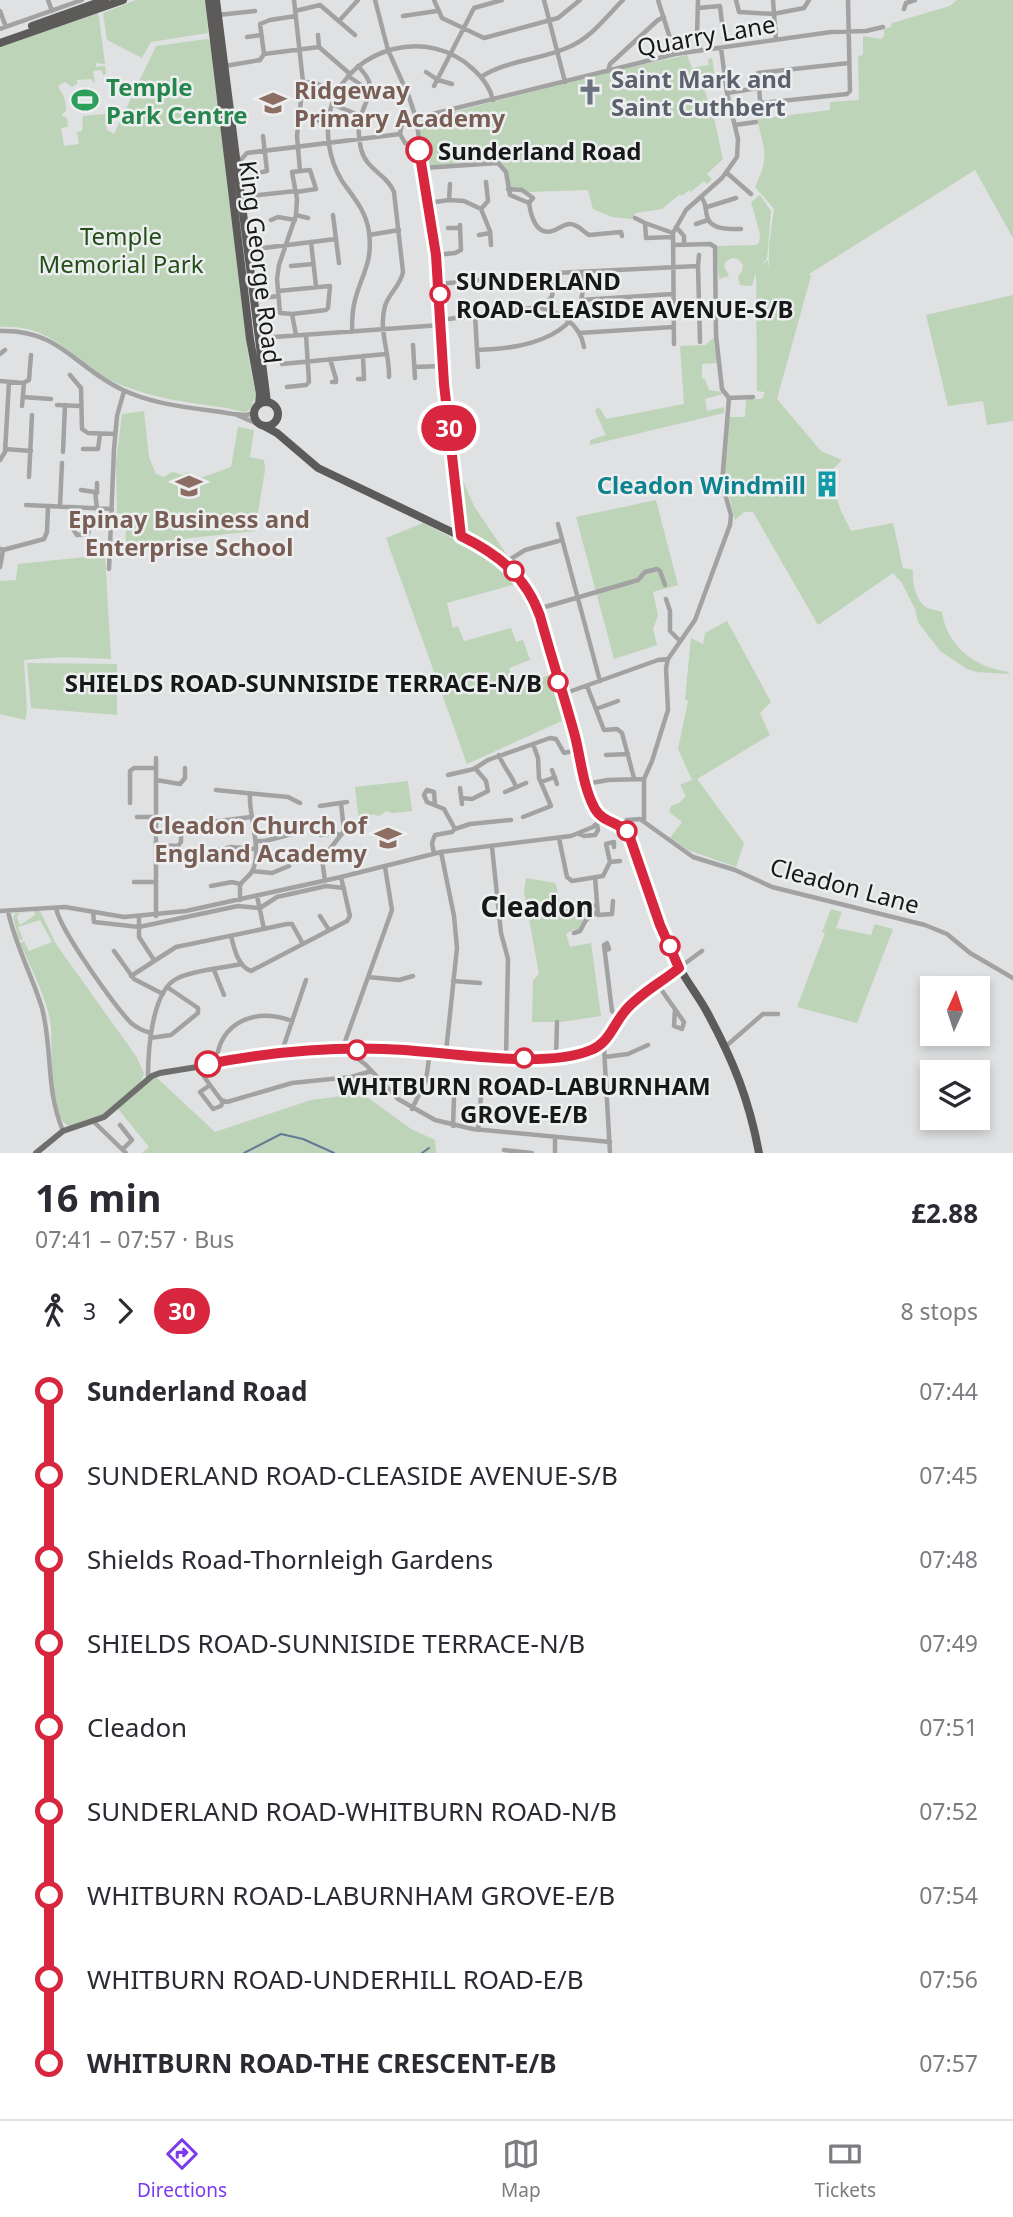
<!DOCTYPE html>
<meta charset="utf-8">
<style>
body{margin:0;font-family:"Noto Sans",sans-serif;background:#f2f2f3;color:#2b2b33;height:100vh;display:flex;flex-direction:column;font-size:26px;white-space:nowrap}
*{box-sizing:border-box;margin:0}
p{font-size:23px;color:#7c7c81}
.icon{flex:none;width:38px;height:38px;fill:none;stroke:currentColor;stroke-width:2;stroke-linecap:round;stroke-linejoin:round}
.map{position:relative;height:1153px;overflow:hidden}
.panel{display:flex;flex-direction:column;background:#fff;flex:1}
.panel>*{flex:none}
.badge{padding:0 14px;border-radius:23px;font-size:24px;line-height:46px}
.needle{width:46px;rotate:3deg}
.buttons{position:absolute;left:920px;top:976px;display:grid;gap:14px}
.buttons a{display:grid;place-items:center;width:70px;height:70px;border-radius:0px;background:#fff;box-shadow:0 4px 10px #0003;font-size:35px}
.map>.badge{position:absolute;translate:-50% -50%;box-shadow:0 0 0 4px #fff}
.legs{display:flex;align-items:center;gap:10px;height:77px;padding:0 35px;font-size:23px}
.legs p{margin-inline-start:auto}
.headline{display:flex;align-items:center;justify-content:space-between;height:119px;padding:0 35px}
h1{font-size:38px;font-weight:700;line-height:52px}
ul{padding:0 35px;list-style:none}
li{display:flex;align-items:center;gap:24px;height:84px;font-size:26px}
li i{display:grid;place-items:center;width:10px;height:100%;margin:0 9px;background:currentColor}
li i::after{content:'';width:18px;height:18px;margin:-9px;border:5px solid;border-radius:50%;background:#fff}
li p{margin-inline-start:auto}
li:first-child i{background:linear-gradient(#0000 50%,currentColor 0)}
li:last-child i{background:linear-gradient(currentColor 50%,#0000 0)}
.tab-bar{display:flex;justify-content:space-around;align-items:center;height:98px;border-top:2px solid #e1e1e2;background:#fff;font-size:19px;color:#7c7c81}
.tab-bar a{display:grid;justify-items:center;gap:4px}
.tab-bar .selected{color:#7c3aed}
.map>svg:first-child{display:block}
.green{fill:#bdd4b8}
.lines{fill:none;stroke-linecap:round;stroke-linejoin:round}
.stream{stroke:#627a93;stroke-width:2}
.minor{stroke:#a2a2a2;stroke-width:4.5}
.major{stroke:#6e6e6d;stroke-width:6}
.highway{stroke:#5c5b5a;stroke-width:8}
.line-1-casing{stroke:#fff;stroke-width:16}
.line-1{stroke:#d7263d;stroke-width:10}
.stop-1-dot{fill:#fff;stroke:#d7263d;stroke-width:3.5}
.labels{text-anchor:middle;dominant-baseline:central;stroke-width:5;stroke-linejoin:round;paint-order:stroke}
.street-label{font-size:24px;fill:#171818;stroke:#edeeef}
.worship-label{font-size:24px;font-weight:bold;fill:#5b616d;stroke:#edeeef;text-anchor:start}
.leisure-label{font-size:24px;font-weight:bold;fill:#27864d;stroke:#edeeef;text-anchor:start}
.education-label{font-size:24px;font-weight:bold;fill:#785e54;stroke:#edeeef;text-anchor:start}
.stop-label{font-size:24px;font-weight:bold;fill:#171818;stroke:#edeeef;text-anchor:start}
.park-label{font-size:24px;fill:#234e18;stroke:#edeeef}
.culture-label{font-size:24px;font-weight:bold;fill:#0d838f;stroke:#edeeef;text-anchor:end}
.quarter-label{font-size:28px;font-weight:bold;fill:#171818;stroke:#edeeef}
</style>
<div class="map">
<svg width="1013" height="1153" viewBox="0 0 1013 1153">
<rect width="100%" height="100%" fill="#e0e1e2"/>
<path class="green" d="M136,0H206L208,33L151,42L142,58L107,40L103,13Z
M957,0H1013V238L975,170L809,274L811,276L777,399L821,451L842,460L829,473L841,511L851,531L893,523L903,568L913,570C912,581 915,600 926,607C930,610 937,610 942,612C947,647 976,668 1009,672L1008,674L977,672L967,669L940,651L918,622L915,609L902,583L893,573L818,625L753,512H744L735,520L724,476L729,417H745L746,399H762L765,392L757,391L756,273L752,286L740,285L738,276L742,271L743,265L738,259L732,258L726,261L724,266L729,276L719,279L716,246L756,245L759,243L760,234L751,202L760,195L771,211L767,259L758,267L768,260L769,269V245L774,209L755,187C770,157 764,149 757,119L830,110V102L859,100L858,56L863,55V36L881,39L884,36V29L891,27L892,23L950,6Z
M97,12L99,17L105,64L96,63V67L105,66L106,74L103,75L102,70L93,71L95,84L91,79L77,80V84L72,87L65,82L59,85V89C65,95 66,103 66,111L61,115L67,118L68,127L61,128L64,146L79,144L77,132L82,131L83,116L105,114L107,130L114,134L156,46L207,39L210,41L249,361L256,395L250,410L246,412C237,411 229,408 220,407C185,402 152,398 119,384C74,366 57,323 0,327V45Z
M687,55L692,68L709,65L708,59L712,58L716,83H706L705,91L709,105L720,102L722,116L714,118L723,159L707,174L712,179L707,184L704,181L691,192L689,190L682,196L680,194L662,209L636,213L632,219L612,217L593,209L588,190L529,192L509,187L508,178L498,162L493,161L425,166L418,121L600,74Z
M1013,295V421L987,425L983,401L948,406L926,315Z
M715,337L718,363L702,364V378L705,379L709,390L722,392L723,394L705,399L707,411L724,407V413L590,445V440L606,435L595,411L597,407L601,410L606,419L684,404L680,346L705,345Z
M144,411L149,457L156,474L164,477L172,472L183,475L188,472L200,478L231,467L238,427L254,430L250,457L264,460L265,470L255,531L126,545L125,514L117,513L116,461L122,414Z
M454,435L461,476L474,506L509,558L507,559L465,534Z
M656,500L678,585L653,592L658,615L653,629L657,645L614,659L576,517Z
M423,523C458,541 491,557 520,583L447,603L453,628L458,626L464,641L511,628L516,642L523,640L530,660L509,668L516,688L552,674L566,719L467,764L386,538Z
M105,555L111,659L62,657L24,660L27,711L25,720L0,714V581L16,580L18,564Z
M727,621L771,702L760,713L770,735L697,779L744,843L736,867L688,850L670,838L682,822L669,812L671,806L679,803L686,796L680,785L692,780L678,749L688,701L685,699L691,638L703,644L705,633Z
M27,663L117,664V715L31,708Z
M408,781L412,811L393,813L386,811L379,816L372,814L369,819L359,821L355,787Z
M526,878L555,883C561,897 557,911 573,914L574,911L595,907V911L584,919L579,930L574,929L566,934L570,947L591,943L601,1016L561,1022H532L533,980L539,974L524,891Z
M831,909L842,912L836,928L871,935L875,924L893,929L857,1023L797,1007L825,933L822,932Z
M34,911H40L56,944L136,1056L144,1073L141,1082L102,1115L69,1126C43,1113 56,1038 49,1015C43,990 30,966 20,943L24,941L29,951L52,942L40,920L18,927L23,939L19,940L13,917L16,913L31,912L18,914L17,918L20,925L35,915Z
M155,1076L215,1132L311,1100L350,1095L367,1097L411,1129L435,1140L436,1153H142L149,1147L118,1109Z"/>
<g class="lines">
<path class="stream" d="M244,1153L281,1134L303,1139L334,1153
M422,1153L429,1148"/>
<path class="minor" d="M48,0L52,11
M294,0L303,82L297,136L300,171
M375,0L388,50L409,97L416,118L436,255L444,384L461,535
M434,0L442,18L484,38L558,18L580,0
M544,0L565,82
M658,0L675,54
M698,0L697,35L700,51
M736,0L739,12L773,14L804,8L809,0
M773,0L776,40
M848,0L850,91L847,94L762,103L760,100L758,73L849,63
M698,8L720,6L722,23
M904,9L906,3L915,0
M0,11L6,27
M295,11L320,5L355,35
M218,15L255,11
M403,16L437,11
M339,21L358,0
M0,29L82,0
M318,35L319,47
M247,37L261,35
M264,54L319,47L350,74
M225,66L260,60L264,54L260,24L270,20L296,16
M358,66C379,88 368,93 361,116C357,126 359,138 361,149C366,170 387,174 394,192L403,272C401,285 389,293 385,306C378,330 390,353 389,377
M608,71L610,64L658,20L664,17
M426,72L438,80L452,84
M348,76L370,91
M481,77C507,60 541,60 569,47C592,37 606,17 623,0
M303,82L316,83L336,94
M434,86L474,8L502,0
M727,93L758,88
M332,104L361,116
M298,113L316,116V120L328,122
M735,125L756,122
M419,146L405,143L400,134L402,124L412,119L675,54L831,32L866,31L883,27
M237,164L247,153L400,134
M423,168L498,163L506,172L510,195L529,203C531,217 537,238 555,230C560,228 564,224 570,224C578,224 582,231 589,235L621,232L622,236
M262,172L267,171L263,136
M727,173L751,194
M486,182L488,201L481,209L490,231L491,245
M450,184L449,200L464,201L481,209
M508,189L522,190L533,198L529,203
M241,197L296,191
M701,197C708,205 704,210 708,219C713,230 730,229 741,229
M428,203L449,200
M707,207L736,198
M296,215L308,218
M333,215L339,263
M635,218L645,223
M271,220L278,217L295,220
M696,224L708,220
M676,227L684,236V245
M448,228H460V225
M369,235L399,230
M479,235L490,233
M673,237L646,238L645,223L673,233
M311,242L316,286
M247,250L336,239
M436,255L455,253L461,250L460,228
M291,266L313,264
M698,266L699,255
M439,284L521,276
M278,291L330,286L328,308L326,310L292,314
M255,299L278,296
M581,300L673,294
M543,309L552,296L556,273L698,266L700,342
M475,315L478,367
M441,320L539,307C560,313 580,323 584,347
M0,331C60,329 75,368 123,390C157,406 196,408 233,414L246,415L254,413
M352,332C352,321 352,310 355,300C362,273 373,263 369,232C366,211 354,198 342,181C328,158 324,129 332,104C352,46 429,27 473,69C482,77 490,87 493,100
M579,333L673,327
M296,335L292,314L280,313L277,279L279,265L296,215L297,199L292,172L310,170L316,189L296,192
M260,338L441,325
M674,344L673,233L686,210L722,178L737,157L738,139L727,93L721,48
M413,345L415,378
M477,350C526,349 592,336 582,272
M0,354L5,350
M330,359L336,379V382H332
M282,364L386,354
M414,367L443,366
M70,375L81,388L82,429L88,433L115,434
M358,379H364L363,356
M0,381L23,383L29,380L31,355
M287,387L306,385L309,382L306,335
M23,397L51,399
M729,398L753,397
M57,405L80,406
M22,406L24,383
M237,415L260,425
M5,449L31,451
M83,449H98L100,434
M63,452L65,405
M0,460L5,452L9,382
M29,477L32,415
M81,490L95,492L97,508
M97,493V483
M26,505L112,509
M60,506L62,463
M74,507L73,529L77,535L88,534L91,522
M558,524L600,681
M3,550L44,539L47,532L48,506
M506,562L525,550L562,540
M0,567L3,550L1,549
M109,569L114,449L117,416L124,391
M666,599L670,611V631L680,641
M538,609L638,580L645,572L657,569L660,571L665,585
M587,686L604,730L617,729L622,733L634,778
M563,694L658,660L668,659
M566,707H571L585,756L581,760
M596,709L618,701
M499,755C503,767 512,775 516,787
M606,755L628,754
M552,770L557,784
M448,775L474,769L488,760L550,738L556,739L564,753L577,750
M156,780L180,784L185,778V768
M541,782L555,777
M586,784L608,780L644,779
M460,788L462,804
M216,790L288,797L300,803
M505,792L526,783
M461,798L472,799L488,791L486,781L475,768
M130,803V771L134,768H156
M320,806L347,802
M137,817H156
M523,817L551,806L539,778L538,758L533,744
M644,821V779L652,761L668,710L666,668L668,659L695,620L730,525L731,515L722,483L729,398L722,389L716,335L715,247L710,244L673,245
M211,822L251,817
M174,828H187
M455,829L470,824L511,820
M617,829L627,820L640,819L693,857L735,870L772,887L925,925L947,934L970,953L1013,978
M579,834L584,836L595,835L598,830L597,824
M321,835L335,833L340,835
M559,838L567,877L572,881L603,876L610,862
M256,841H265L296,833
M157,845L178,846L181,842V828
M492,847L501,933L508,959L506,1057
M614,847V842L606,844L610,862L620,861
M441,852L454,916L457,948L446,1052
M207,853L231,847L255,849
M434,854L432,843L435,835L452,832L455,829L444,809L427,802L424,795L427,790L434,792L435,805
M252,871L272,873L289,866
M595,877L598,915L612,914L613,901
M325,881L322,859L344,831L341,803
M134,882H156
M211,886L232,882L240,884
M257,896L264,929
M240,900V885C243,880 247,878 251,873C264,854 248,815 250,794
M56,908C60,930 114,1005 131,1023C137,1028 143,1031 151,1033
M0,911L65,907L124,917L186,911L341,877L441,852L571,836L593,827L603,818
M8,911C15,945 32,975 42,1008C53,1050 45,1088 63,1131
M568,911L597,905
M93,912L94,922L139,927L238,906L260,908L277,897L326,886L344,888
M156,916V758
M320,916L329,930
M139,917V937L154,960
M574,933L580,931L586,920L597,912
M231,936C234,948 238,967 251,971L347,921L350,916L341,877
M605,950L609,949L607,943L604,945L612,1011L620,1018
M114,951L134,979L163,994
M680,967L702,951
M214,970L224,995
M131,976L176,947L287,924H292L303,944
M368,977L399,980L413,976
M453,981L480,983
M658,985L684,1022L682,1029L674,1026L675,1010
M150,1038L171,1035L198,1013V1008L167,987
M601,1044L604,1048L610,1153
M725,1047L763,1014H778
M342,1050L392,910L385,867
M348,1051L366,1065L398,1099L435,1120L473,1129L610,1142
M281,1054L306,980
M605,1057L628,1054L648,1045
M556,1058L557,1022
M216,1063C220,1020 256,1008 292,1021
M197,1067L221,1100L227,1102L292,1083L351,1077L372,1071
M148,1078C148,1053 151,990 178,978C194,970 223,968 241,964
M210,1085L200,1092L213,1109L221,1106L223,1101
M412,1109L426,1080L430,1052
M94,1122L126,1153
M120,1125L132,1140L123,1149
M453,1126L454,1097
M478,1130L481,1096
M504,1150L532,1153
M555,1153V1137"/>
<path class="major" d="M36,1153L63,1131L104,1117L152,1076L160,1073C233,1061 305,1049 380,1049C433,1048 487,1057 541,1059C565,1058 595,1056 610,1035C617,1026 620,1016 628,1008C643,992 663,981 679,968"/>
<path class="highway" d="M209,0L250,339L260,394L259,404
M216,0L267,402
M32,26L105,0
M0,43L123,0
M254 414a12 12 0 1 1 24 0a12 12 0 1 1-24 0Z
M264,426L277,433L318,468L479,545L496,555L514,571L533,597L540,616L575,738L586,784L595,809L603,818L621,825L628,831L632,840C647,883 658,926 679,967C687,982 699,997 707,1012C733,1060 749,1099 759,1153"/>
</g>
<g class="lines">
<g class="line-1-casing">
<path id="line-1" d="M208,1064C265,1053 326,1047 384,1049C441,1050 540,1071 591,1050C609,1043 613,1025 625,1011C639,994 662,982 679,968L660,925L629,835C621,822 603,823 595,809C583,787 581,760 575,736C564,696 551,656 540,616C526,576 498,554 461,536L444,384L436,255L419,150"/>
</g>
<use href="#line-1" class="line-1"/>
</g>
<defs>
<g id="church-bare" transform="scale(2.1)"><path d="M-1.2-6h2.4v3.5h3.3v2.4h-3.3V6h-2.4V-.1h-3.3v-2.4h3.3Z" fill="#6b7280" stroke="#edeeef" stroke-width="2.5" paint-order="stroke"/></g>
<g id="stadium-bare" transform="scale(2.1)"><path d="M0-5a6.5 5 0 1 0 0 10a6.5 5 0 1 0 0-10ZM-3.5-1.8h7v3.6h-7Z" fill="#2e9e5b" stroke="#edeeef" stroke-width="2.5" paint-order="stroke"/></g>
<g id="school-bare" transform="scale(2.1)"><path d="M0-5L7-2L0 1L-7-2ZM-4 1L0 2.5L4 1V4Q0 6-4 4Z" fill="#8d6e63" stroke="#edeeef" stroke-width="2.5" paint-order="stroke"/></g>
<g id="building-bare" transform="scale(2.1)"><path d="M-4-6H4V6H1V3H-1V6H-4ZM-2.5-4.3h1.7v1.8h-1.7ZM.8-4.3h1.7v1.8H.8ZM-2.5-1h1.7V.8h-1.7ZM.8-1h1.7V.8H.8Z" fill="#0f9aa8" stroke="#edeeef" stroke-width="2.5" paint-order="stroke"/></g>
</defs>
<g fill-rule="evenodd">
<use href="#church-bare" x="590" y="92"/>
<use href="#stadium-bare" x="85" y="100"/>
<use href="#school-bare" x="273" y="103"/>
<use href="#building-bare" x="827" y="484"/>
<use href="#school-bare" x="189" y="486"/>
<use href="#school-bare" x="388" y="838"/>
</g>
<g class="stop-1-dot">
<circle cx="419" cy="150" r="12"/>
<circle cx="440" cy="294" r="9"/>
<circle cx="514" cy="571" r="9"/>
<circle cx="558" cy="682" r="9"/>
<circle cx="627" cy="831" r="9"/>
<circle cx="670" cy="946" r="9"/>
<circle cx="357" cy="1050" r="9"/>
<circle cx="524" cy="1058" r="9"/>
<circle cx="208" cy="1064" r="12"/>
</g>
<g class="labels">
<g class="street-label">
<text transform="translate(706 35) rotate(-10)">Quarry Lane</text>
<text transform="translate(261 262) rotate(83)">King George Road</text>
<text transform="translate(845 885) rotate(15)">Cleadon Lane</text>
</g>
<g class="worship-label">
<text x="611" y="78">Saint Mark and<tspan x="611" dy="28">Saint Cuthbert</tspan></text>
</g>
<g class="leisure-label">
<text x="106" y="86">Temple<tspan x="106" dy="28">Park Centre</tspan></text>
</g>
<g class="education-label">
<text x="294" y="89">Ridgeway<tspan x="294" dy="28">Primary Academy</tspan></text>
<text x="189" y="518" text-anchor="middle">Epinay Business and<tspan x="189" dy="28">Enterprise School</tspan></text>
<text x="367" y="824" text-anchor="end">Cleadon Church of<tspan x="367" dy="28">England Academy</tspan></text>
</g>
<g class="stop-label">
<text x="438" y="150">Sunderland Road</text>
<text x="456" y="280">SUNDERLAND<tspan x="456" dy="28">ROAD-CLEASIDE AVENUE-S/B</tspan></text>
<text x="542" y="682" text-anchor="end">SHIELDS ROAD-SUNNISIDE TERRACE-N/B</text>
<text x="524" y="1085" text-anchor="middle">WHITBURN ROAD-LABURNHAM<tspan x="524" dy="28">GROVE-E/B</tspan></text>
</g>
<g class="park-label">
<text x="121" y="235">Temple<tspan x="121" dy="28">Memorial Park</tspan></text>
</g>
<g class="culture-label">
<text x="806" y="484">Cleadon Windmill</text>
</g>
<g class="quarter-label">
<text x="537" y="906">Cleadon</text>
</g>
</g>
</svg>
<div class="buttons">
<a><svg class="needle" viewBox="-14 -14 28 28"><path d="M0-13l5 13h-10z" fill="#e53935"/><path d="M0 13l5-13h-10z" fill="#7c7c81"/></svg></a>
<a><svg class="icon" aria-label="layers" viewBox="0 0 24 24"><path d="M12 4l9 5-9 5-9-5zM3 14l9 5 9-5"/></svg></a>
</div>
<b class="badge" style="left:449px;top:428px;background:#d7263d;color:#fff">30</b>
</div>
<section class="panel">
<div class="headline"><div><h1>16 min</h1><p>07:41 – 07:57 · Bus</p></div><b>£2.88</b></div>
<div class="legs"><svg class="icon" aria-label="walk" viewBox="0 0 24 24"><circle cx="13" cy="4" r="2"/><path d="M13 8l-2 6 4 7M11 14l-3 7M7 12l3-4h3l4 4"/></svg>3<svg class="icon" aria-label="forward" viewBox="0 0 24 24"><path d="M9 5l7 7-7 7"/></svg><b class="badge" style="background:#d7263d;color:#fff">30</b><p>8 stops</p></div>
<ul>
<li><i style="color:#d7263d"></i><b>Sunderland Road</b><p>07:44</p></li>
<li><i style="color:#d7263d"></i><span>SUNDERLAND ROAD-CLEASIDE AVENUE-S/B</span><p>07:45</p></li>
<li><i style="color:#d7263d"></i><span>Shields Road-Thornleigh Gardens</span><p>07:48</p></li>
<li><i style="color:#d7263d"></i><span>SHIELDS ROAD-SUNNISIDE TERRACE-N/B</span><p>07:49</p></li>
<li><i style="color:#d7263d"></i><span>Cleadon</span><p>07:51</p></li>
<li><i style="color:#d7263d"></i><span>SUNDERLAND ROAD-WHITBURN ROAD-N/B</span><p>07:52</p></li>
<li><i style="color:#d7263d"></i><span>WHITBURN ROAD-LABURNHAM GROVE-E/B</span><p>07:54</p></li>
<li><i style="color:#d7263d"></i><span>WHITBURN ROAD-UNDERHILL ROAD-E/B</span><p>07:56</p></li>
<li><i style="color:#d7263d"></i><b>WHITBURN ROAD-THE CRESCENT-E/B</b><p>07:57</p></li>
</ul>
</section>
<nav class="tab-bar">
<a class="selected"><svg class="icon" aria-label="directions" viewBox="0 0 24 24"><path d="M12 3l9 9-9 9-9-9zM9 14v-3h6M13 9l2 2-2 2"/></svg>Directions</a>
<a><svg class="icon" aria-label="map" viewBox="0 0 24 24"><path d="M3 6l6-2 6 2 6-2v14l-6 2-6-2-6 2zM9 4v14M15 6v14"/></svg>Map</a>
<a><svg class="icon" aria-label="tickets" viewBox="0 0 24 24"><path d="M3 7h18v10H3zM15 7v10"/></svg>Tickets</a>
</nav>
